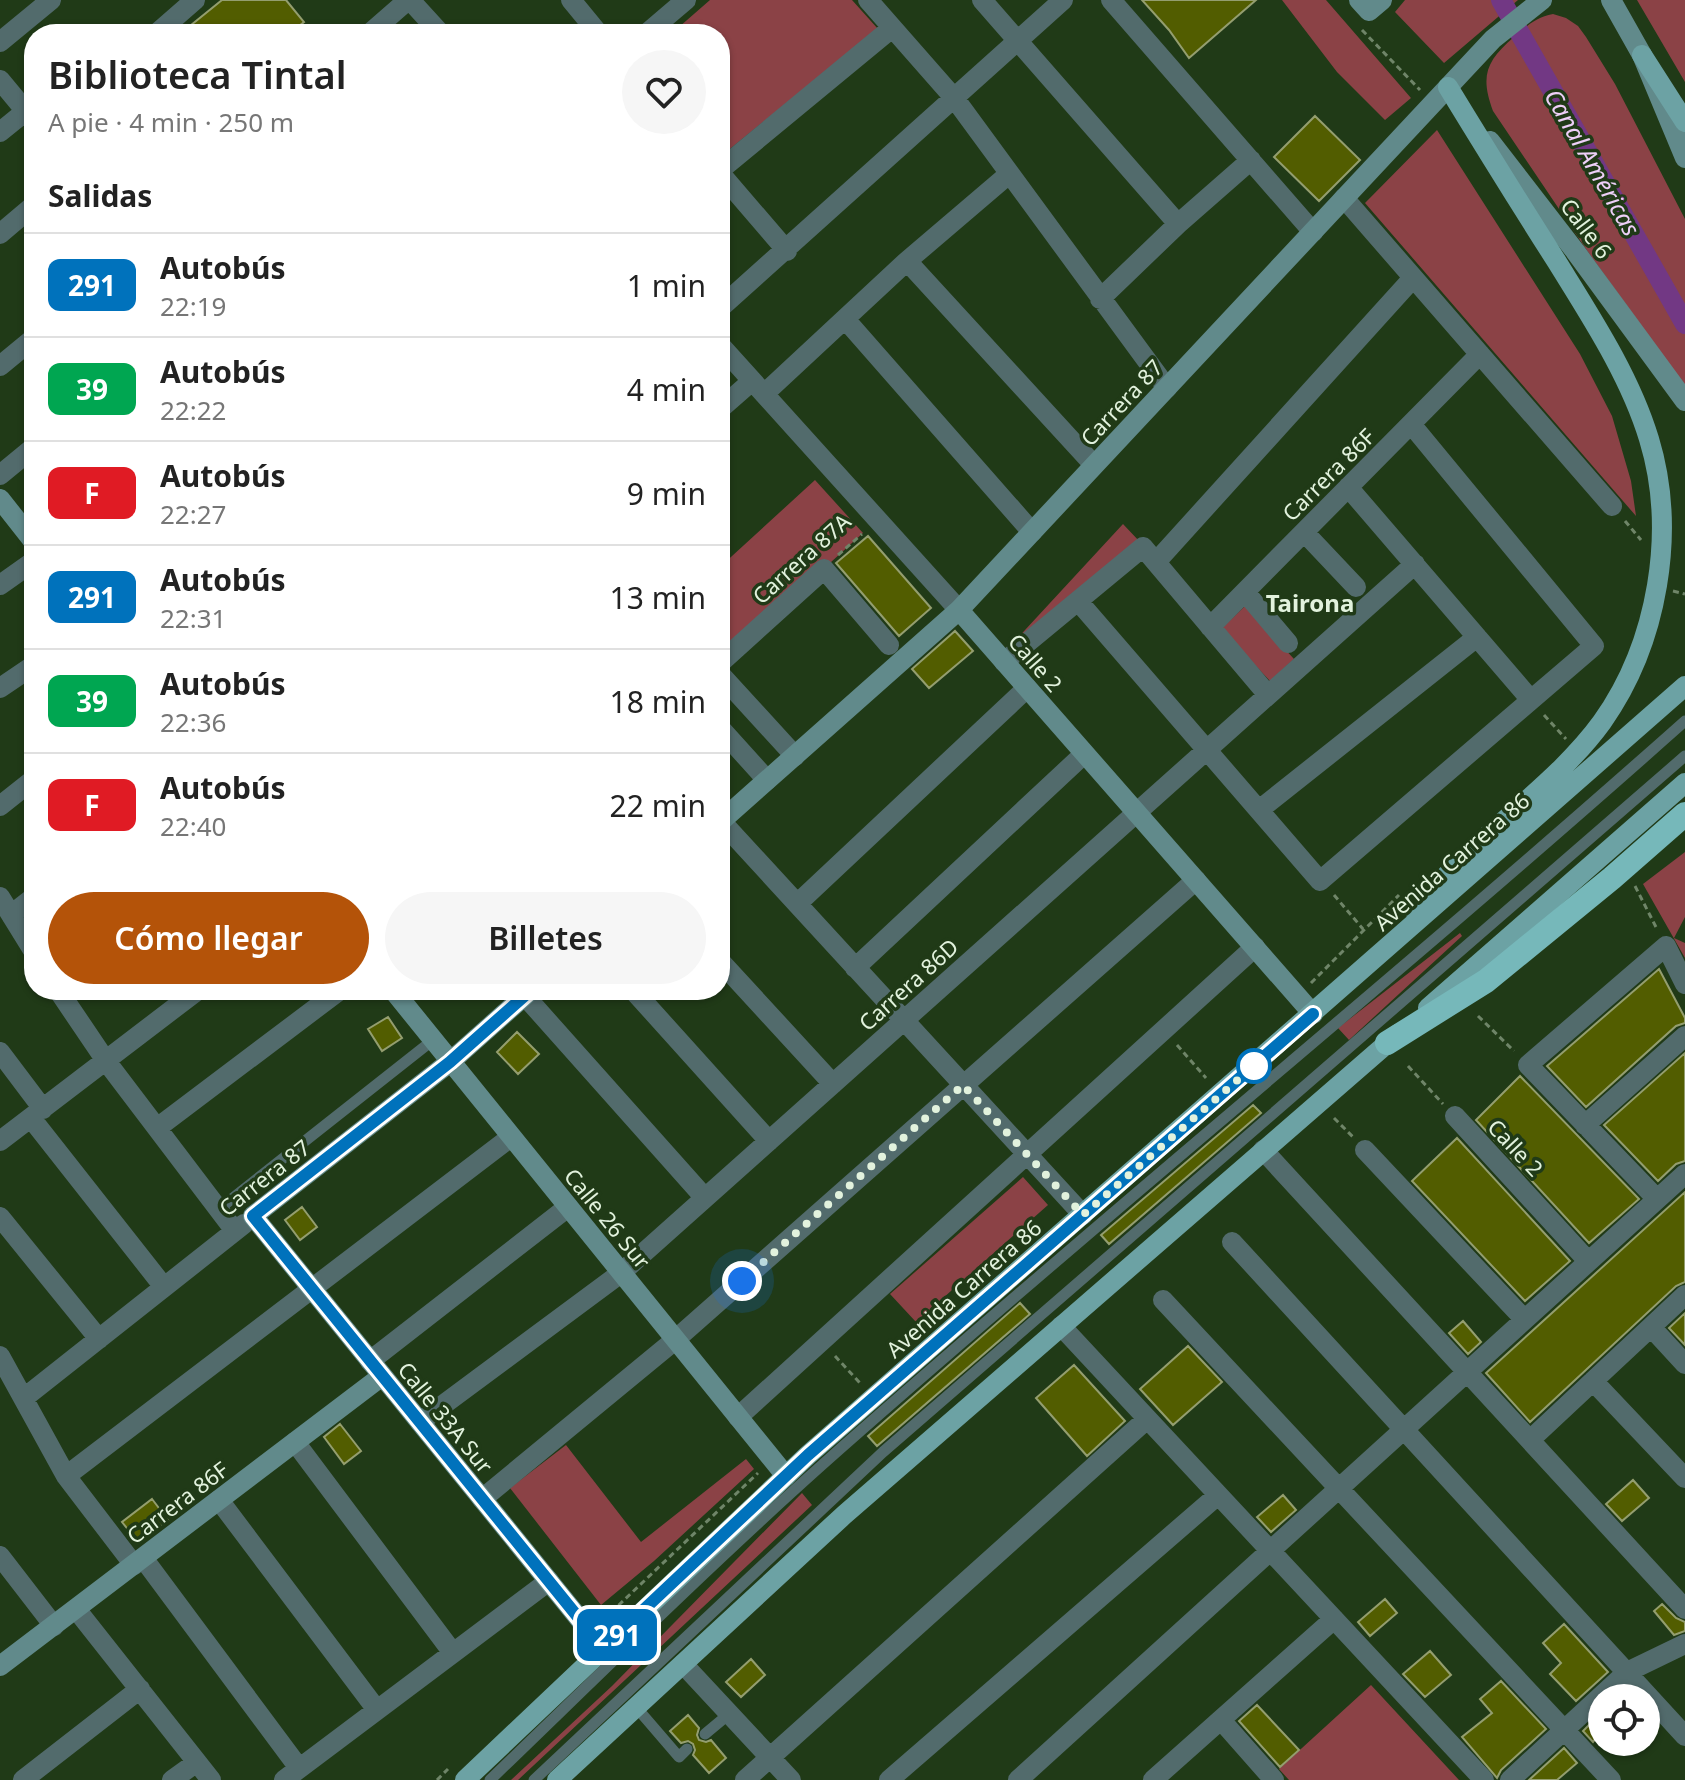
<!DOCTYPE html>
<html lang="es">
<meta charset="utf-8">
<style>
body{margin:0;font-family:"Noto Sans",sans-serif;background:#f6f6f6;color:#222;height:100vh;display:flex;flex-direction:column;font-size:30px;white-space:nowrap}
*{box-sizing:border-box;margin:0}
p{font-size:26px;color:#767676}
.icon{flex:none;width:44px;height:44px;fill:none;stroke:currentColor;stroke-width:2;stroke-linecap:round;stroke-linejoin:round}
.map{position:relative;flex:1;overflow:hidden}
.details{position:absolute;left:24px;top:24px;width:706px;height:976px;display:flex;flex-direction:column;background:#fff;border-radius:32px;box-shadow:0 2px 6px #0004}
.details>*{flex:none}
.badge{padding:0 16px;border-radius:12px;font-size:28px;line-height:52px}
.tools{position:absolute;left:1588px;top:1684px;display:grid;gap:16px}
.tools a{display:grid;place-items:center;width:72px;height:72px;border-radius:50%;background:#fff;box-shadow:0 2px 6px #0004;font-size:40px}
.you{position:absolute;width:40px;height:40px;margin:-20px;border:6px solid #fff;border-radius:50%;background:#1a73e8;box-shadow:0 0 0 12px #1a73e833}
.map>.badge{position:absolute;translate:-50% -50%;box-shadow:0 0 0 4px #fff}
h2{padding:0 24px;font-size:30px;line-height:72px}
.round{display:grid;place-items:center;flex:none;width:84px;height:84px;border-radius:42px;background:#f6f6f6}
.overview{display:flex;align-items:center;justify-content:space-between;height:136px;padding:0 24px}
h1{font-size:38px;font-weight:600;line-height:60px}
.action{display:flex;gap:16px;margin-top:auto;padding:16px 24px}
.action a{flex:1;height:92px;border-radius:48px;background:#b45309;color:#fff;font-size:32px;font-weight:600;line-height:92px;text-align:center}
.action a+a{background:#f6f6f6;color:#222}
ul{padding:0;list-style:none}
li{display:flex;align-items:center;gap:24px;height:104px;padding:0 24px;border-top:2px solid #e0e0e0}
li div{flex:1}
li b{display:block;font-size:30px}
li em{font-style:normal}
li .badge{min-width:88px;font-weight:700;text-align:center}
.map>svg:first-child{display:block}
.green{fill:#8b4246}
.lines{fill:none;stroke-linecap:round;stroke-linejoin:round}
.canal{stroke:#723884;stroke-width:20}
.building{fill:#525d00;stroke:#949e6f;stroke-width:2}
.path{stroke:#6f8568;stroke-width:3;stroke-dasharray:6 4;stroke-linecap:butt}
.lane{stroke:#526b6c;stroke-width:11}
.street{stroke:#526b6c;stroke-width:20}
.secondary{stroke:#618a8b;stroke-width:20}
.primary{stroke:#6ca2a4;stroke-width:20}
.highway{stroke:#76b8ba;stroke-width:24}
.line-casing{stroke:#fff;stroke-width:18}
.line{stroke:#0072bc;stroke-width:12}
.walk{stroke:#e2f2dd;stroke-width:8;stroke-dasharray:0 14.4}
.stop-dot{fill:#fff;stroke:#0072bc;stroke-width:4}
.labels{text-anchor:middle;dominant-baseline:central;stroke-width:7;stroke-linejoin:round;paint-order:stroke}
.street-label{font-size:22px;fill:#e2f2dd;stroke:#203a17}
.water-label{font-size:24px;font-style:italic;fill:#eecff8;stroke:#203a17}
.neighbourhood-label{font-size:24px;font-weight:bold;fill:#e2f2dd;stroke:#203a17}
</style>
<div class="map">
<svg width="1685" height="1780" viewBox="0 0 1685 1780">
<rect width="100%" height="100%" fill="#203a17"/>
<path class="green" d="M710,0H852L878,29L720,157V34H671Z
M1282,0H1326L1411,98L1385,120L1337,72Z
M1405,0H1518L1444,63L1395,12Z
M1637,0H1685V82Z
M1553,14L1566,18L1578,26L1586,37L1615,84L1685,219V386L1588,252L1493,111C1480,76 1486,61 1514,37C1527,26 1536,17 1553,14Z
M1437,130L1580,354L1612,416L1631,481L1636,516L1365,203Z
M815,480L863,533L732,652L720,640V567Z
M1123,524L1140,542L1012,644Z
M1245,606L1294,659L1270,681L1221,629Z
M1685,852V917L1674,938L1685,943V958L1643,884Z
M1460,933L1462,936L1349,1040L1338,1028Z
M1023,1177L1048,1205L916,1322L890,1294Z
M566,1445L641,1542L746,1459L754,1469L654,1561L601,1605L510,1488Z
M802,1493L812,1505L518,1780H511L612,1686Z
M1371,1685L1459,1780H1289L1279,1769Z"/>
<g class="lines">
<path class="canal" d="M1501,0L1685,324"/>
</g>
<path class="building" d="M222,0H286L304,22L289,34H180Z
M1142,0H1256L1189,58L1169,30Z
M1315,116L1360,160L1319,201L1274,157Z
M868,536L931,608L899,636L836,563Z
M955,631L973,651L929,688L912,669Z
M1659,969L1685,1018V1023L1676,1026L1586,1107L1547,1066Z
M388,1017L402,1038L382,1051L368,1029Z
M517,1032L539,1054L518,1074L497,1052Z
M1685,1053V1161L1676,1164L1658,1181L1604,1125Z
M1520,1076L1639,1199L1589,1243L1476,1120Z
M1253,1105L1261,1113L1109,1244L1101,1235Z
M1457,1138L1570,1261L1525,1301L1412,1181Z
M1685,1192V1282L1676,1286L1530,1422L1486,1373Z
M302,1207L317,1227L300,1240L285,1220Z
M1020,1303L1030,1314L877,1446L868,1436Z
M1685,1313V1345L1669,1328Z
M1463,1321L1481,1342L1468,1354L1449,1333Z
M1188,1346L1222,1382L1173,1425L1140,1389Z
M1074,1365L1125,1421L1087,1456L1036,1398Z
M340,1424L361,1451L344,1464L324,1437Z
M1633,1480L1649,1498L1622,1521L1606,1504Z
M1283,1495L1296,1510L1271,1532L1257,1517Z
M152,1499L168,1520L138,1542L122,1522Z
M1385,1599L1397,1613L1370,1636L1358,1622Z
M1662,1604L1676,1618L1685,1622V1631L1674,1635L1654,1611Z
M1564,1624L1608,1672L1576,1701L1550,1674L1561,1663L1543,1643Z
M1430,1651L1451,1675L1425,1697L1403,1674Z
M751,1659L765,1675L741,1697L726,1682Z
M1501,1681L1546,1729L1501,1770L1497,1778L1462,1737L1492,1713L1480,1699Z
M1257,1705L1299,1750L1280,1767L1239,1721Z
M688,1715L699,1728L697,1735L699,1740L706,1742L711,1740L726,1758L709,1773L693,1755L695,1750L693,1744L688,1741L681,1743L670,1731Z
M1593,1721L1602,1731L1593,1742L1583,1731Z
M1564,1748L1577,1763L1557,1780H1529Z"/>
<g class="lines">
<path class="path" d="M1362,30L1420,90
M1625,521L1641,540
M838,555L862,534
M1673,591L1685,594
M1544,715L1566,739
M1635,886L1657,929
M1334,895L1363,929
M1311,983L1399,895
M1478,1016L1514,1051
M1177,1045L1206,1078
M1408,1066L1443,1104
M1334,1118L1354,1138
M835,1356L860,1383
M604,1619L758,1473
M437,1780L448,1769"/>
<path class="lane" d="M219,1209L433,1040
M636,1707L679,1757L687,1749
M705,1734L729,1714
M490,1780C600,1674 708,1567 822,1465C1106,1213 1401,974 1685,721
M534,1780L883,1452L1685,756"/>
<path class="street" d="M410,0L441,34
M571,0L599,34
M868,0L955,99L1167,388
M982,0L1178,224
M1111,0L1313,232
M156,34L195,0
M369,34L408,0
M646,34L686,0
M0,42L51,0
M0,80L34,121
M0,132L26,111
M720,170L892,28
M720,173L787,251
M1344,198L1612,506
M0,234L34,205
M907,261L1094,465
M1100,299L1178,224L1251,160
M720,308L1063,0
M845,319L1032,532
M720,345L959,610
M0,366L34,338
M764,394L907,261L1009,174
M720,409L752,381
M0,475L34,447
M1348,487L1531,700
M1304,532L1356,587
M1156,562L1413,278
M0,585L34,561
M1245,592L1288,643
M1078,601L1320,881L1594,646L1411,424
M1210,627L1480,354
M1004,662L1143,547L1268,695
M720,663L824,569L889,645
M720,674L795,756
M0,688L34,665
M720,728L767,780
M0,806L34,779
M1259,810L1477,637
M721,821L1083,1215
M0,897L34,952
M797,904L1027,688
M11,915L34,897
M720,961L833,1084
M855,968L1084,754
M58,990L106,1061L235,1231
M633,990L769,1141
M525,996L705,1198
M0,1052L43,1109
M1455,1116L1588,1261
M31,1118L164,1287
M1585,1125L1685,1036
M157,1128L340,990
M0,1141L198,990
M1263,1150L1685,1609
M1365,1150L1524,1319
M1657,1199L1528,1065L1666,946L1685,984
M0,1217L99,1339
M1232,1242L1685,1736
M1163,1300L1611,1780
M1061,1326L1484,1780
M1651,1327L1685,1364
M0,1356L66,1476L134,1565
M370,1361L568,1207
M1593,1381L1685,1478
M24,1398L244,1224
M738,1417L1255,947
M420,1422L621,1273L1415,564
M1530,1440L1685,1295
M295,1442L453,1653
M66,1476L511,1137
M482,1499L675,1340L1196,880
M219,1500L377,1710
M0,1556L54,1626
M143,1558L299,1768
M76,1609L211,1780
M683,1664L791,1780
M1221,1720L1274,1780
M23,1780L140,1689
M172,1780L197,1762
M284,1780L549,1581
M745,1780L1147,1419
M889,1780L1218,1495
M1018,1780L1685,1174
M1153,1780L1334,1619
M1510,1780L1627,1672L1685,1644"/>
<path class="secondary" d="M1359,0L1369,11L1382,0
M1611,0L1642,55L1685,158
M1490,141L1575,251L1685,401
M0,499L34,542
M959,610L1313,1014
M720,822L959,610L1493,39L1542,0
M393,990L786,1476
M531,990L450,1062L253,1216L603,1648
M0,1666L382,1376"/>
<path class="primary" d="M1642,55L1685,122
M1414,910C1437,885 1461,859 1486,837C1526,800 1570,766 1602,722C1658,643 1677,531 1649,439C1630,376 1591,317 1557,262C1520,204 1484,146 1448,87
M1428,1008L1685,783
M465,1780L808,1455L1685,686
M557,1780L844,1515L1398,1034"/>
<path class="highway" d="M1387,1043L1486,981L1612,878L1685,814"/>
</g>
<g class="lines">
<g class="line-casing">
<path id="line" d="M531,990L450,1062L253,1216L603,1648L808,1455L1313,1014"/>
</g>
<use href="#line" class="line"/>
<path class="walk" d="M742,1281L963,1085L1083,1215L1257,1063L1254,1066"/>
</g>
<circle class="stop-dot" cx="1254" cy="1066" r="16"/>
<g class="labels">
<g class="street-label">
<text transform="translate(1587 228) rotate(53)">Calle 6</text>
<text transform="translate(1121 402) rotate(-47)">Carrera 87</text>
<text transform="translate(1328 474) rotate(-45)">Carrera 86F</text>
<text transform="translate(801 558) rotate(-42)">Carrera 87A</text>
<text transform="translate(1036 662) rotate(49)">Calle 2</text>
<text transform="translate(1451 861) rotate(-41)">Avenida Carrera 86</text>
<text transform="translate(908 984) rotate(-42)">Carrera 86D</text>
<text transform="translate(1516 1147) rotate(47)">Calle 2</text>
<text transform="translate(264 1177) rotate(-38)">Carrera 87</text>
<text transform="translate(608 1218) rotate(51)">Calle 26 Sur</text>
<text transform="translate(963 1288) rotate(-41)">Avenida Carrera 86</text>
<text transform="translate(446 1417) rotate(51)">Calle 33A Sur</text>
<text transform="translate(177 1502) rotate(-37)">Carrera 86F</text>
</g>
<g class="water-label">
<text transform="translate(1593 162) rotate(60)">Canal Américas</text>
</g>
<g class="neighbourhood-label">
<text x="1310" y="602">Tairona</text>
</g>
</g>
</svg>
<div class="tools">
<a><svg class="icon" aria-label="locate" viewBox="0 0 24 24"><circle cx="12" cy="12" r="6"/><path d="M12 2v4M12 18v4M2 12h4M18 12h4"/></svg></a>
</div>
<div class="you" style="left:742px;top:1281px"></div>
<b class="badge" style="left:617px;top:1635px;background:#0072bc;color:#fff">291</b>
<section class="details">
<div class="overview"><div><h1>Biblioteca Tintal</h1><p>A pie · 4 min · 250 m</p></div><a class="round"><svg class="icon" aria-label="heart" viewBox="0 0 24 24"><path d="M12 20l-8-8c-3-5 5-10 8-4 3-6 11-1 8 4z"/></svg></a></div>
<h2>Salidas</h2>
<ul>
<li><span class="badge" style="background:#0072bc;color:#fff">291</span><div><b>Autobús</b><p>22:19</p></div><em>1 min</em></li>
<li><span class="badge" style="background:#00a651;color:#fff">39</span><div><b>Autobús</b><p>22:22</p></div><em>4 min</em></li>
<li><span class="badge" style="background:#e01b24;color:#fff">F</span><div><b>Autobús</b><p>22:27</p></div><em>9 min</em></li>
<li><span class="badge" style="background:#0072bc;color:#fff">291</span><div><b>Autobús</b><p>22:31</p></div><em>13 min</em></li>
<li><span class="badge" style="background:#00a651;color:#fff">39</span><div><b>Autobús</b><p>22:36</p></div><em>18 min</em></li>
<li><span class="badge" style="background:#e01b24;color:#fff">F</span><div><b>Autobús</b><p>22:40</p></div><em>22 min</em></li>
</ul>
<div class="action"><a>Cómo llegar</a><a>Billetes</a></div>
</section>
</div>
